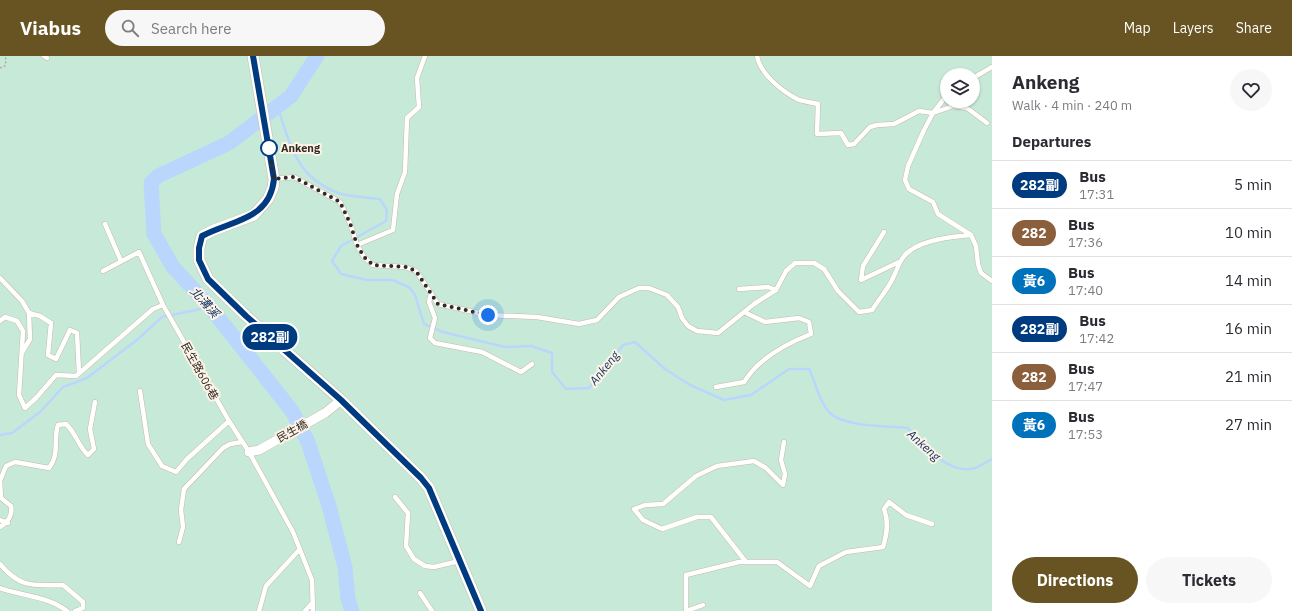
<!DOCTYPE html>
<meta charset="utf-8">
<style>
body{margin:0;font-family:"IBM Plex Sans","Noto Sans TC",sans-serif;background:#f7f7f7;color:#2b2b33;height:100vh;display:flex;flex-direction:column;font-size:15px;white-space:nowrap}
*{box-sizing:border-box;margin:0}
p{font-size:13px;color:#7c7c81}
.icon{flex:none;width:22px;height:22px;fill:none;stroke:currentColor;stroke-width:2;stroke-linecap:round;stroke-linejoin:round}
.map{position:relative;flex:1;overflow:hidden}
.side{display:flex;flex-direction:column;background:#fff;width:300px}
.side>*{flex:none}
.badge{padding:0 8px;border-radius:13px;font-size:14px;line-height:26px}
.buttons{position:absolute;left:940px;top:12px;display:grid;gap:8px}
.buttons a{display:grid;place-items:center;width:40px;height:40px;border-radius:50%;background:#fff;box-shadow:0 1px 3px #0004;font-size:20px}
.you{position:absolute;width:20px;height:20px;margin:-10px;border:3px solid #fff;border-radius:50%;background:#1a73e8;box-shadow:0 0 0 6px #1a73e833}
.map>.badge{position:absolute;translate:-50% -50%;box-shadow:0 0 0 2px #fff}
h2{padding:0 20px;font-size:15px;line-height:36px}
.round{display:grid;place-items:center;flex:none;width:42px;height:42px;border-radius:21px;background:#f7f7f7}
.overview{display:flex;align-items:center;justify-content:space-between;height:68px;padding:0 20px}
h1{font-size:19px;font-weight:800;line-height:30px}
.cta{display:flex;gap:8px;margin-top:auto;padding:8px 20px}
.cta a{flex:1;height:46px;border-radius:24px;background:#685322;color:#fff;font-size:16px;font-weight:800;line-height:46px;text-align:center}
.cta a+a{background:#f7f7f7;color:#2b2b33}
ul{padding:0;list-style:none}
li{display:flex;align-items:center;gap:12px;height:48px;padding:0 20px;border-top:1px solid #e1e1e2}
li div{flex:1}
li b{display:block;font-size:15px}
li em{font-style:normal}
li .badge{min-width:44px;font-weight:700;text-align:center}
header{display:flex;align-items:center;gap:24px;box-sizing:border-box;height:56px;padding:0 20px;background:#685322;color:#fff}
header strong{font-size:19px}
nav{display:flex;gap:22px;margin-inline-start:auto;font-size:14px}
.search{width:280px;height:36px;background:#f7f7f7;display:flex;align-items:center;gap:10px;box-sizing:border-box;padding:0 14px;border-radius:22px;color:#7c7c81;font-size:15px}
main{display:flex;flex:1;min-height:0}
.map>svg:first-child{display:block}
.green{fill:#c7ead8;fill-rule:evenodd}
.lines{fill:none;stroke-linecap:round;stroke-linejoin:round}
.stream{stroke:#bbd6fc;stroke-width:2.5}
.river{stroke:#bbd6fc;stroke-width:15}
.service-casing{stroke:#c8b8a6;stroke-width:5.5}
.minor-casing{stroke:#c8b8a6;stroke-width:10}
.tertiary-casing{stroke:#c8b8a6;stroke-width:12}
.path{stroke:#b4aba1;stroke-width:1.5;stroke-dasharray:2 2;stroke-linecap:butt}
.service{stroke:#fff;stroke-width:4.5}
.minor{stroke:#fff;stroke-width:9}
.tertiary{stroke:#fff;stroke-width:11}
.line-casing{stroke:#fff;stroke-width:9}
.line{stroke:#003b80;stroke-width:6}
.walk{stroke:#322b24;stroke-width:4;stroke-dasharray:0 7.2}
.stop-dot{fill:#fff;stroke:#003b80;stroke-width:2}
.labels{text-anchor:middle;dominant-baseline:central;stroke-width:4;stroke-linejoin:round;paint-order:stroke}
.stop-label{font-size:11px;font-weight:bold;fill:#322b24;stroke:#fdf3e7;text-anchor:start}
.street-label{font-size:11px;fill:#322b24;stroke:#fdf3e7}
.water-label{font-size:12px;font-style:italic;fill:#133663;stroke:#fdf3e7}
</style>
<header>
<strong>Viabus</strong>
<div class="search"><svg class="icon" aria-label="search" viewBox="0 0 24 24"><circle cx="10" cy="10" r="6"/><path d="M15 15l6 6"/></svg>Search here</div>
<nav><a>Map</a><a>Layers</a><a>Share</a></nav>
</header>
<main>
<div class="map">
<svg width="992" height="555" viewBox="0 0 992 555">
<rect width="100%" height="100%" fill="#fdf3e7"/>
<path class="green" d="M0,0H992V555H0ZM947,19H973V45H947Z"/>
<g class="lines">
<path class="stream" d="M277,50C291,89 295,120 338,137C350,141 367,141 380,143L387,154L386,165L341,190L332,205L341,218L367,224H393L410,232L415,239L424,268L443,276L505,291L531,290L552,297V316L566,333L589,332L623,289L635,286L665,313L690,329L724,344L751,339L789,313H809C816,327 819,346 830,357C844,371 888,370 908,372C922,389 950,420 975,412C981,410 987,406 992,403
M0,379L12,377L40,356L63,331L87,322L138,283L162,261L210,251"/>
<path class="river" d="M317,0L291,40L229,87L158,120L151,127L154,178L173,211L210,251L292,355L308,386L329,450L345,511L348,543L352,555"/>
<g class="service-casing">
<path id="service" d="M44,0L47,2
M757,0C760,18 782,35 797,43C803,46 812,46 818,48L817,78L841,77L848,89L854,88L870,71L877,69L894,68L919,55L933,57L953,50L967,52L987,67
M973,22L992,11
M947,39L933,57L924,74L908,110L905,124L909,133L933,146L938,158L971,179
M274,123L294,121L340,146L350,167L357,189L364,201L373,209L405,211L416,215L438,248L488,259L537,261L579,268L597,264L619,241L639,232H649L667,239L678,251L682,262L688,270L697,275L718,277L754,248L776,234L786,215L795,207H814L824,213L838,235L859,256L872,254C879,243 888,233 893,222C898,212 900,201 911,194C927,183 952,181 971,179L976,190L978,208L981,217L992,225
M105,168L121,205
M884,176L863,210L861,224L899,206
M357,189L393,174L397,138L405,116L407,62L419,51L417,22L425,0
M103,215L139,196L163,249
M0,222L22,245L29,257L40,260L51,267L48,299L56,303L70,274L77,277L79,317
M739,233L768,231L776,234
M431,237L429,246L435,262L430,282L435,287L482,296L521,316L532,308
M0,265L5,261L17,265L23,275L19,339L25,352L36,342L56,319L76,320L153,253L163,249L229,365
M23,295L30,283L29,257
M716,331L744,326C759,302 785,288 811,278L809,266L799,262L765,266L744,256
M140,335L148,388L162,410L176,416L187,403L229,365L249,396L293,476L312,524L313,555
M395,441L408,457L406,490L414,503L425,510L434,511L459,505
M0,464L8,467
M0,471C8,466 13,460 11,450L1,442L0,425L6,410L15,406L49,412C60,398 53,384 58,369L66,368C76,377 78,390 88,399L94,393L90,373L95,346
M179,486L183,471L181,454L184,433L223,392L230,388L242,386
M746,506L711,461H697L662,473L643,464L634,453L645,449L663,448L696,420L717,410L754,405L766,412L783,429L785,418L781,404L784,386
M0,508C21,533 34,529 63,529L83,546V552L75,555
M0,532C22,540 48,540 67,555
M420,537L432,555
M259,555L266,530L300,493
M305,555L313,546
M686,555V519L739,506H777L810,530L819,510L846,496L883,491C887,478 889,466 884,453L889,446L906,459L932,468
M686,555L703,549"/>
</g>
<g class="minor-casing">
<path id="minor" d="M249,396L259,394L325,357L341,344"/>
</g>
<g class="tertiary-casing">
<path id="tertiary" d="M253,0L274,123L273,132L268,143L254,159L214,174L202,180L199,192V204L208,223L246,260L341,344L421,422L429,432L481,555"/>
</g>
<path class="path" d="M0,12L5,10L6,4L5,0"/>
<use href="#service" class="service"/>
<use href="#minor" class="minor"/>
<use href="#tertiary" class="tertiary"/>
</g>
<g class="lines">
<g class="line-casing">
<path id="line" d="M253,0L274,123C270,164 232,164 202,180L199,192V204L208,223L246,260L341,344L421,422L429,432L481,555"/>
</g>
<use href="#line" class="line"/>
<path class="walk" d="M269,92L274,123L294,121L340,146L350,167L357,189L364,201L373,209L406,211L416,215L438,248L488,259"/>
</g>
<circle class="stop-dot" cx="269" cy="92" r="8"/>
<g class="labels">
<g class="stop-label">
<text x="281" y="92">Ankeng</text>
</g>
<g class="street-label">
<text transform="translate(200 315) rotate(61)">民生路606巷</text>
<text transform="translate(292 375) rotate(-29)">民生橋</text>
</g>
<g class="water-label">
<text transform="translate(205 246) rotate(48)">北溝溪</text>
<text transform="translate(604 312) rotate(-51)">Ankeng</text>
<text transform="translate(924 389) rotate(42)">Ankeng</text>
</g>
</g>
</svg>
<div class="buttons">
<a><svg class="icon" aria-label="layers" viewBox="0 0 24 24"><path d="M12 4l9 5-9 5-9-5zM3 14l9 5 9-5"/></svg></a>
</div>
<div class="you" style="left:488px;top:259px"></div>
<b class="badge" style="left:270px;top:281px;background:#003b80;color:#fff">282副</b>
</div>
<section class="side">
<div class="overview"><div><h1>Ankeng</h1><p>Walk · 4 min · 240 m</p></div><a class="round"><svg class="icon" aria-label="heart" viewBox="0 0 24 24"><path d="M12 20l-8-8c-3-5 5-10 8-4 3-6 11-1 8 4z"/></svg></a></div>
<h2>Departures</h2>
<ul>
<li><span class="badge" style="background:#003b80;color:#fff">282副</span><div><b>Bus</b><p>17:31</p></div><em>5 min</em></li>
<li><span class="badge" style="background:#8b5e3c;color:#fff">282</span><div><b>Bus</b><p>17:36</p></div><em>10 min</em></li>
<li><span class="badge" style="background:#0072bc;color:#fff">黃6</span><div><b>Bus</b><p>17:40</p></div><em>14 min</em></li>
<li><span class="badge" style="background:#003b80;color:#fff">282副</span><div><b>Bus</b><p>17:42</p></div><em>16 min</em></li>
<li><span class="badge" style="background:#8b5e3c;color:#fff">282</span><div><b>Bus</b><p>17:47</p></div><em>21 min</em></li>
<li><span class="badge" style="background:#0072bc;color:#fff">黃6</span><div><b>Bus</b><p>17:53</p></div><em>27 min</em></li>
</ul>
<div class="cta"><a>Directions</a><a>Tickets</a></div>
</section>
</main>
